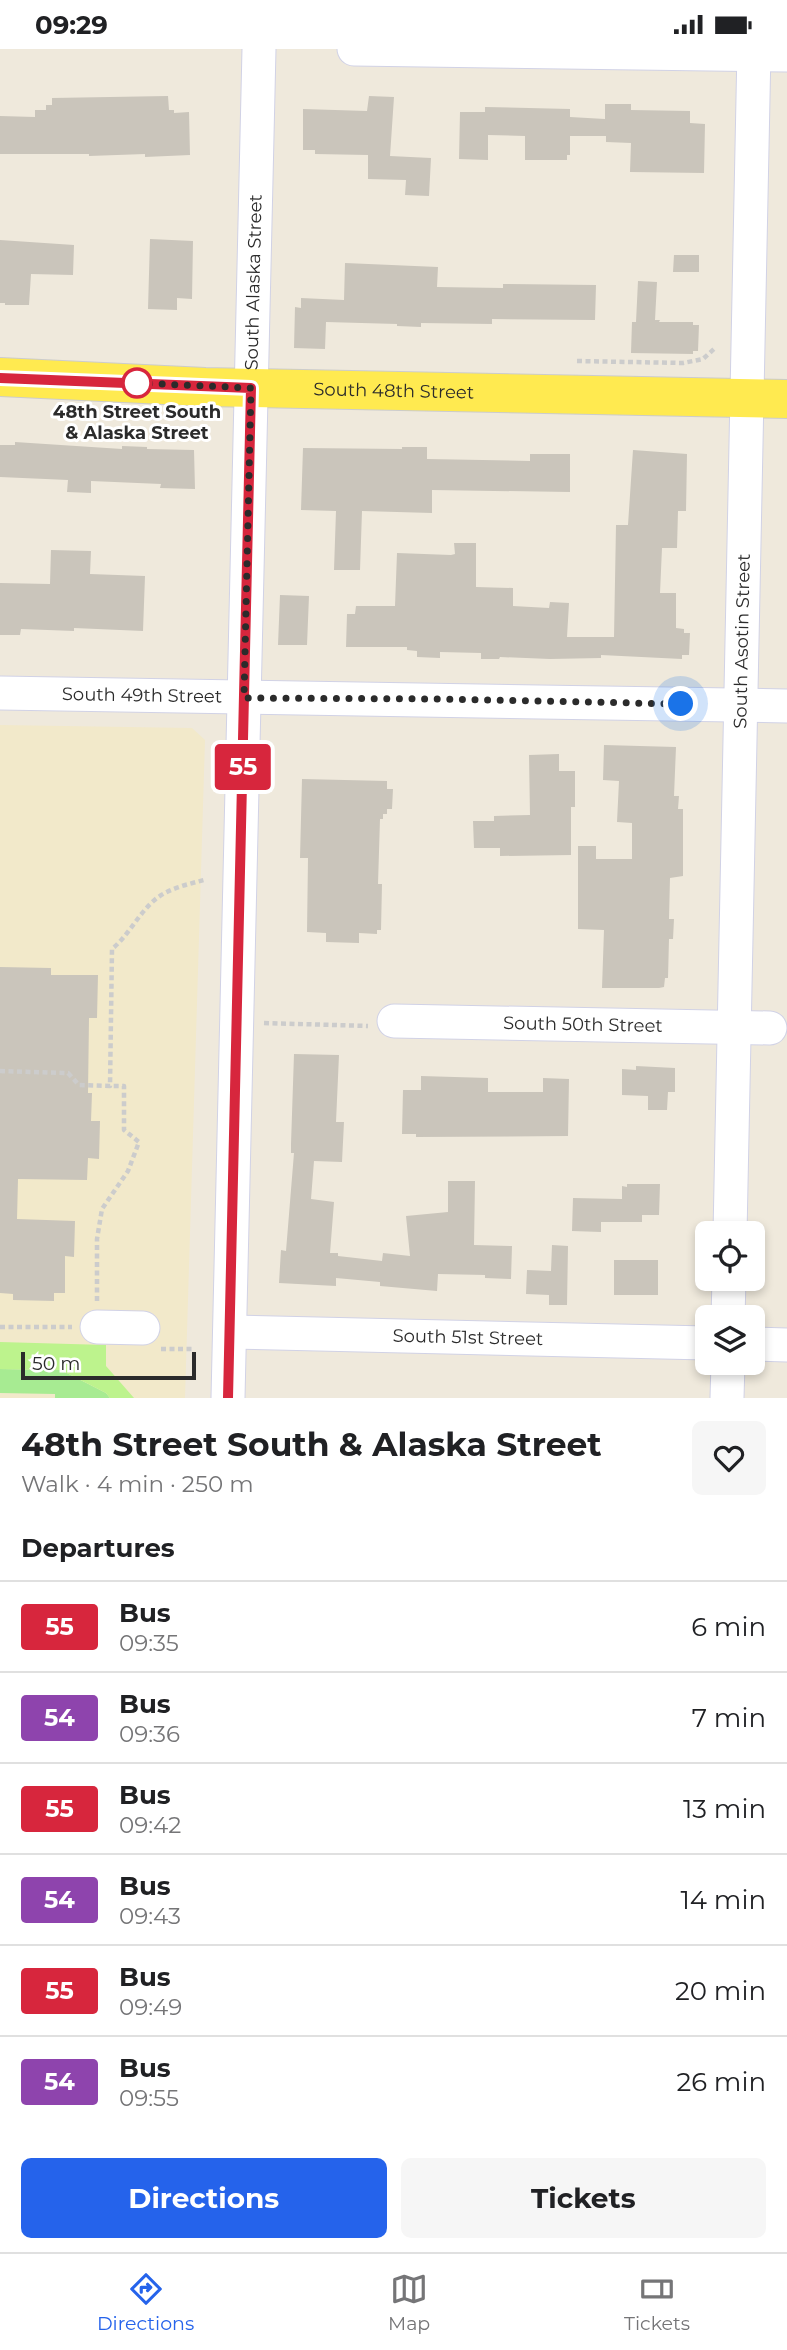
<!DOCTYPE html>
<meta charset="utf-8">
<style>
body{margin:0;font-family:Montserrat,sans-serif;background:#f6f6f6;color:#202124;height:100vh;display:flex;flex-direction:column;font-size:26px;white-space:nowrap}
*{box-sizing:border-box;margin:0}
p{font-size:23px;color:#757577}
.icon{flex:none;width:38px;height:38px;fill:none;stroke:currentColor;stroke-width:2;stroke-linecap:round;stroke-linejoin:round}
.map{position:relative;height:1349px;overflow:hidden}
.side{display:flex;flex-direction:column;background:#fff;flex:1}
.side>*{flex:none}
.badge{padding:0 14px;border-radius:5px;font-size:24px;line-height:46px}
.controls{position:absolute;left:695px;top:1172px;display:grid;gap:14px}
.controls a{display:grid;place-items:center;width:70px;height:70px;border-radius:10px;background:#fff;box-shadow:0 4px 10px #0003;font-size:35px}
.scale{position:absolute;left:21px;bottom:18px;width:175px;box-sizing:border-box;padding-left:7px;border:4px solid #2b2b2b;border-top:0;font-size:19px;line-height:24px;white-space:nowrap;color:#2b2b2b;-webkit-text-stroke:5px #fff;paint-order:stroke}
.you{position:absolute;width:35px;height:35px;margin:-18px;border:5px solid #fff;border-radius:50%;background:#1a73e8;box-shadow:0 0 0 10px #1a73e833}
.map>.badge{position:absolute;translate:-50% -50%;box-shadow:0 0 0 4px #fff}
h2{padding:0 21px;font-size:26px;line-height:63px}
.round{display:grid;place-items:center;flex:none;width:74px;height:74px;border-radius:10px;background:#f6f6f6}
.overview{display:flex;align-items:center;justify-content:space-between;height:119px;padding:0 21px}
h1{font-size:33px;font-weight:700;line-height:52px}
.primary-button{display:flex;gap:14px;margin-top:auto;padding:14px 21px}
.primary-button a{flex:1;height:80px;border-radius:10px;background:#2563eb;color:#fff;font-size:28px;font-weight:700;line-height:80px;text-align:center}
.primary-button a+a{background:#f6f6f6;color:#202124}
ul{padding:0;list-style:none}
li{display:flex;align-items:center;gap:21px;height:91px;padding:0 21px;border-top:2px solid #e0e0e0}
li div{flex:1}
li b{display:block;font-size:26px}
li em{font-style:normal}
li .badge{min-width:77px;font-weight:700;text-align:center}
.status{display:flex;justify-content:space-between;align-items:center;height:49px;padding:0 35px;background:#fff;direction:ltr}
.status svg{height:19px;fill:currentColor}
.tabs{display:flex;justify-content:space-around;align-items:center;height:98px;border-top:2px solid #e0e0e0;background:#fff;font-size:19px;color:#757577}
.tabs a{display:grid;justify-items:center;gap:4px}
.tabs .current{color:#2563eb}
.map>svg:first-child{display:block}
.education{fill:#f2e9ca}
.green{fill:#a7eb92}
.pitch{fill:#bdf38d}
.building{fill:#cac5bb}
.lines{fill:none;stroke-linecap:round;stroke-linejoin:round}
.minor-casing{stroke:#d1d2e6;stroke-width:35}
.major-casing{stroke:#ccc;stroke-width:40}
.path{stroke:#ccc;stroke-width:4.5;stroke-dasharray:5 3.5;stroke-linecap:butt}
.minor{stroke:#fff;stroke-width:33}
.major{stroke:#ffea50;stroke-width:38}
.line-casing{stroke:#fff;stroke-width:16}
.line{stroke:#d7263d;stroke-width:10}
.walk{stroke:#2b2b2b;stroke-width:7;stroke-dasharray:0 12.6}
.stop-dot{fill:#fff;stroke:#d7263d;stroke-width:3.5}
.labels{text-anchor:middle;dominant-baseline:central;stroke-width:6;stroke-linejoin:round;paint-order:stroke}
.street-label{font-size:18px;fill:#2b2b2b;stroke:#fff}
.stop-label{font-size:18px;font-weight:bold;fill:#2b2b2b;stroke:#fff}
</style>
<div class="status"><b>09:29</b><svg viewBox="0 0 49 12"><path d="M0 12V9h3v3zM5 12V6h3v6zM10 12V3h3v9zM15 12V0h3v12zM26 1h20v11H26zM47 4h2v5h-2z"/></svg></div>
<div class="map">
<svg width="787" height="1349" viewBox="0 0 787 1349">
<rect width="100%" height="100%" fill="#efe9dc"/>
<path class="education" d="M0,676L192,679L205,691L185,1349H0Z"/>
<path class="green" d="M0,1320L61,1321L106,1344L110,1349H55V1345L0,1344Z"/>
<path class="pitch" d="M0,1293L106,1296V1317L134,1349H110L106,1344L61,1321L0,1320Z"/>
<path class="building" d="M168,47L169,61H174V64L189,63L190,106L145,108V105L89,107V105H0V67L35,68V61H46V56H52V49Z
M369,47L394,48L390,107L431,109L429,147L405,146L406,131L368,130V106L315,105V101H303V60L367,62Z
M605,55H631V61L690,62V74L705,75L704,124L630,123L631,94L606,93V87H570V106H567V111H525V87L488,86V111L459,110L460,63H485V58L570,60V68L605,70Z
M150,190L193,192L192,250L177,249V261L148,260Z
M0,191L74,196L73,226L31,225L29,256H5V254H0Z
M674,206H699V223H673Z
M345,214L438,218L437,238L503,239V235L596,236L595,271L492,270V275L421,274V278L397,277V275L326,273L325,300L294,299L295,258L301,259V249L344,251Z
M638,232L657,233L655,271H660L659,273H693V276H699L698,302H693V305L631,304L632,273H636Z
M15,393L122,400V397L147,398V400L194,401L195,440L160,439L161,435L91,432V444L67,443L68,431L0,428V396H15Z
M402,398H427V410L530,412V405H570V443L432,441V464L362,462L360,521H334L336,462L301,461L303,399L402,400Z
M633,401L687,405L686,462H678L677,499H662L660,544H676V579L684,580V584H690L689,606H682V610L601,606V609L550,610L500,608L499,610H481V604L440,603V609L417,608V602L407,601V598H346L347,565H355L356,557H395L397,504L451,506L455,505L454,494H476V538L513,539V557L549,559L550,553L569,554L567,588H614L616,476H628Z
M51,501L91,502L90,525L145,527L143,582L74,579V582L21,580L20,586H0V534L50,535Z
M280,546L309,547L307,596H278Z
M604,696L676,698L674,747H679L678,760H683V827L670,829L669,870H674L673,890H669L668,929H665L664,938L659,939H602L604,881L578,880V797H596V810H632V774L617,773L619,732L603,731Z
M559,705V722H575V758H571V806L500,807V799H474L473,772H494V767L530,766L529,706Z
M302,730L387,732V740H393L392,760H387V765H383V770H380L378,835H382L381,881H377V885L359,884V894L326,893V884L307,883L308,809H300Z
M0,918L51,919V926H98L97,969H89L88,1044H92L91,1072H100L99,1110L88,1109L87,1131L18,1130L17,1170L75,1172L74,1208L65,1207V1244H54V1252L13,1251V1245L0,1244Z
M294,1005L339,1006L336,1073H344L342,1113L314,1112L311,1150L334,1153L330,1204H338V1207L382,1212L383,1204L410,1207L406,1167L448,1163V1132H475L474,1196L512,1197L511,1230L485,1229V1226L438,1225L437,1242L380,1237V1233L336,1229V1237L279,1234L281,1201L286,1202L294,1104H291V1095Z
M636,1017L675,1019V1043H668L667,1061H648V1047L622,1046V1020L636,1021Z
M421,1027L488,1029V1043H543V1029L569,1030L568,1087L416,1088V1085H402L403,1041H421Z
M627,1135H660L659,1166H642V1173H601V1183L572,1182L573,1149L622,1150V1137L627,1138Z
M552,1196L568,1197L567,1256H549V1246L526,1245L527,1221L551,1222Z
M614,1211H658V1246H614Z"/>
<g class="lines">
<g class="minor-casing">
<g id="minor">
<path d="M354,0L787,6"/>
<path id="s1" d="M0,644L787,657"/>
<path id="s2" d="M394,972L770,979"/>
<path id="s3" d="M730,1185L754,0"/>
<path d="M728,1269L729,1230"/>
<path d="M97,1278L143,1279"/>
<path id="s4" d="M230,1283L707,1294"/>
<path d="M752,1295L787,1296"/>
<path id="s5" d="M228,1349L259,0"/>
<path d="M727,1349L728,1314"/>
</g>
</g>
<g class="major-casing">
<g id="major">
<path id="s6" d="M0,328L205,338L787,350"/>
</g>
</g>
<path class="path" d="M577,312L683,314L703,310L714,300
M264,974L368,977
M0,1022L68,1024L79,1036L110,1037L112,900C130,885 139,863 157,849C170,839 189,835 204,831
M97,1252V1190L102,1160L128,1122L139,1093L124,1081V1037H110
M0,1278H72
M161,1300H193"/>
<use href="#minor" class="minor"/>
<use href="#major" class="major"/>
</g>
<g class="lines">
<g class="line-casing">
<path id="line" d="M0,329L251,339L228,1349"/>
</g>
<use href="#line" class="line"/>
<path class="walk" d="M137,334L251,339L244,649L439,650L681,655"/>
</g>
<circle class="stop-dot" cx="137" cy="334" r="14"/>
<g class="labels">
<g class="street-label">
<text stroke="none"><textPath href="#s5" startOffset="1116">South Alaska Street</textPath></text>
<text stroke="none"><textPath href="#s6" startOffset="394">South 48th Street</textPath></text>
<text stroke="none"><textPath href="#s3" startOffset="593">South Asotin Street</textPath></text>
<text stroke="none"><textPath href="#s1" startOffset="142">South 49th Street</textPath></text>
<text stroke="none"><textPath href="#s2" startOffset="189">South 50th Street</textPath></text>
<text stroke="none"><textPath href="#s4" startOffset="238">South 51st Street</textPath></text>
</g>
<g class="stop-label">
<text x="137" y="363">48th Street South<tspan x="137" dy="21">&amp; Alaska Street</tspan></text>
</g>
</g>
</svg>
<div class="controls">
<a><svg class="icon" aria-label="locate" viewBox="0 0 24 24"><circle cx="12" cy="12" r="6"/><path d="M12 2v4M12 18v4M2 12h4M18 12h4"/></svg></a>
<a><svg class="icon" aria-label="layers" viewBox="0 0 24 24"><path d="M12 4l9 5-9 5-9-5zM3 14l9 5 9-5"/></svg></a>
</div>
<div class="scale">50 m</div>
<div class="you" style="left:681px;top:655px"></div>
<b class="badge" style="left:243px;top:718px;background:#d7263d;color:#fff">55</b>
</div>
<section class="side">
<div class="overview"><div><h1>48th Street South &amp; Alaska Street</h1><p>Walk · 4 min · 250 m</p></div><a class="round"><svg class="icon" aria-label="heart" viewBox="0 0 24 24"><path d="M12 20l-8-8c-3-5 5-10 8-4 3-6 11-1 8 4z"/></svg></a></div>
<h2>Departures</h2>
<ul>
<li><span class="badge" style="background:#d7263d;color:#fff">55</span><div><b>Bus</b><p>09:35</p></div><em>6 min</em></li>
<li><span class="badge" style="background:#8e44ad;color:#fff">54</span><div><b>Bus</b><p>09:36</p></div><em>7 min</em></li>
<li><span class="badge" style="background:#d7263d;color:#fff">55</span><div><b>Bus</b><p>09:42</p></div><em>13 min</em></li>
<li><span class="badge" style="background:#8e44ad;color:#fff">54</span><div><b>Bus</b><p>09:43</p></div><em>14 min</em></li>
<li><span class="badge" style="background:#d7263d;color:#fff">55</span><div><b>Bus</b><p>09:49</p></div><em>20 min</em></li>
<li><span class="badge" style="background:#8e44ad;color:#fff">54</span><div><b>Bus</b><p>09:55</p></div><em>26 min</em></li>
</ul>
<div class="primary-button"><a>Directions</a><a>Tickets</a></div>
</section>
<nav class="tabs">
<a class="current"><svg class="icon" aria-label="directions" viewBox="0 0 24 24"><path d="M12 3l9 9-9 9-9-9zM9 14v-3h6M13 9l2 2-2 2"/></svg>Directions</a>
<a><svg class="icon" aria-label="map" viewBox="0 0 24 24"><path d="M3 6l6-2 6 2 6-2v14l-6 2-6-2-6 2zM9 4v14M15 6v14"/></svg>Map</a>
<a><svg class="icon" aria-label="tickets" viewBox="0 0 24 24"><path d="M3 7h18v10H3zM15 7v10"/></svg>Tickets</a>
</nav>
